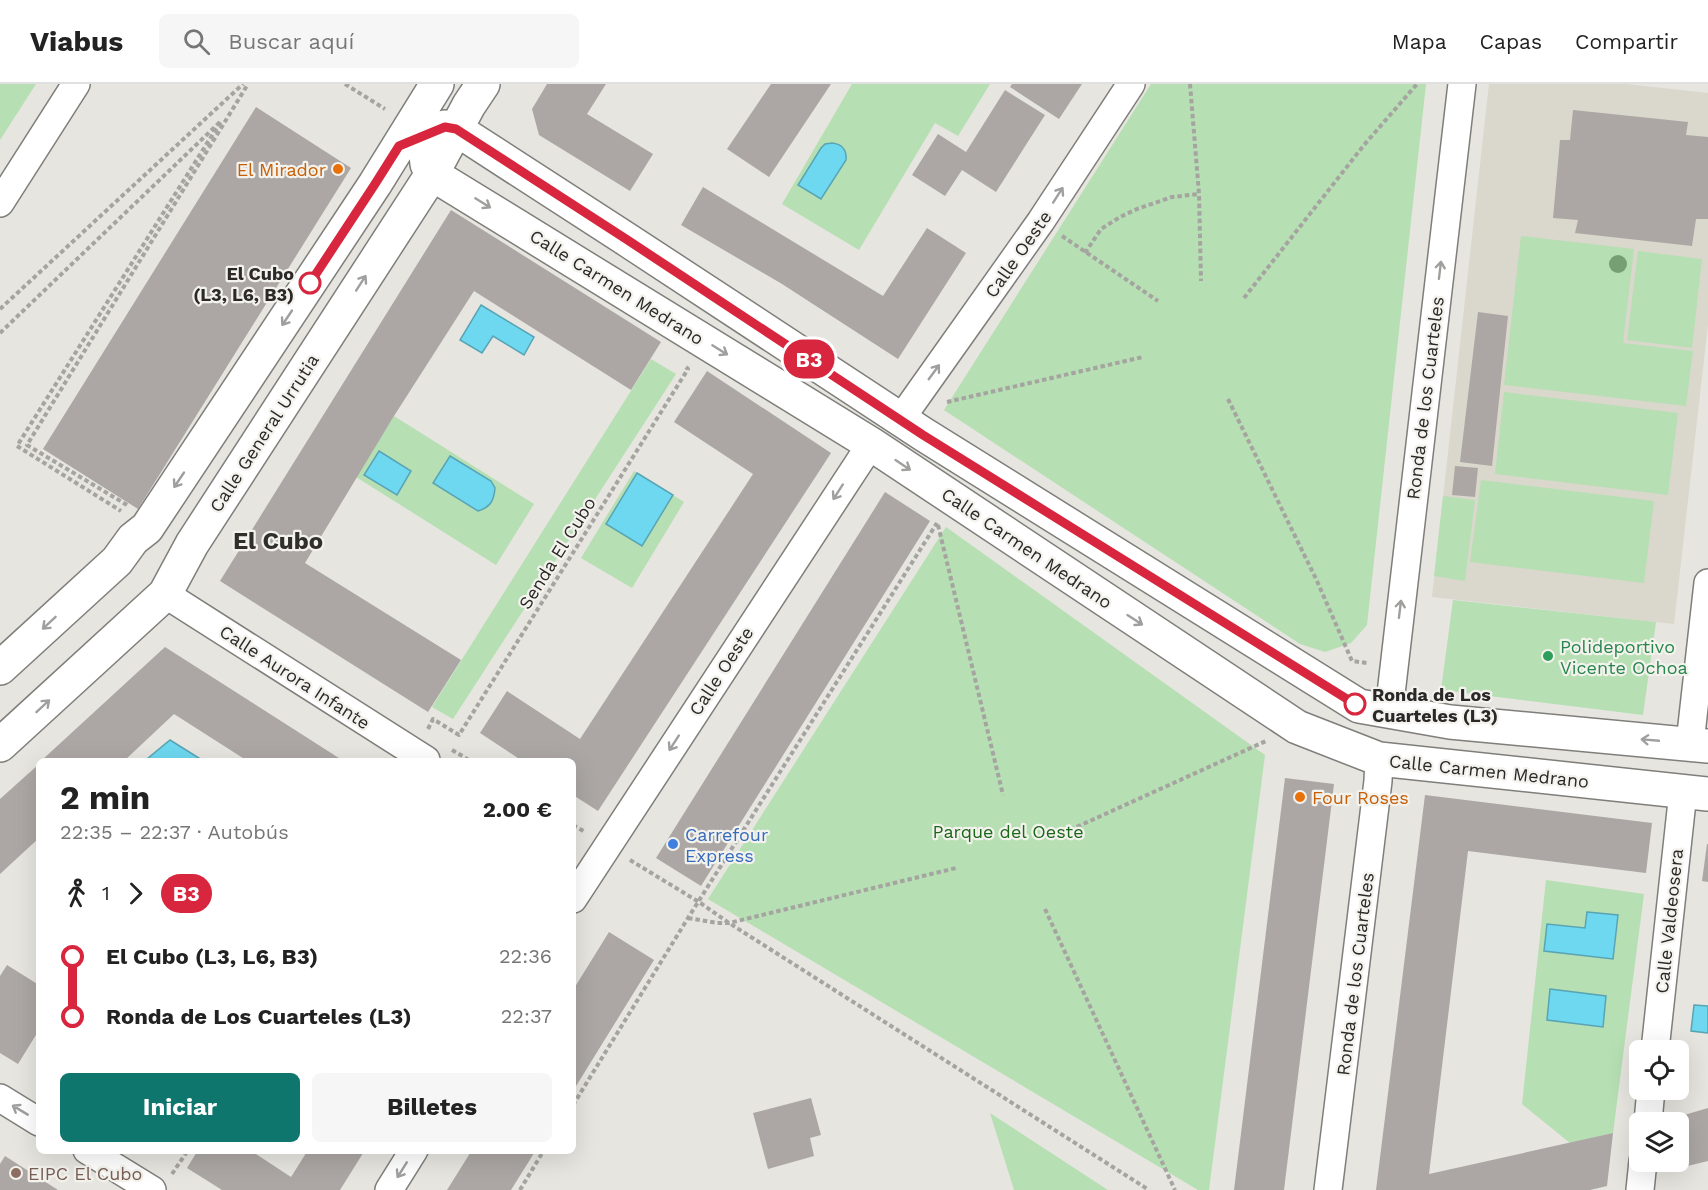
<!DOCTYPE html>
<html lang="es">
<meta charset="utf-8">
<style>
body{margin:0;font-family:"Work Sans",sans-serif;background:#f6f6f6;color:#222;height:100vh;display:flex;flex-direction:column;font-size:22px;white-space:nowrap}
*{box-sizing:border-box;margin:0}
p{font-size:20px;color:#767676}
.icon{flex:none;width:33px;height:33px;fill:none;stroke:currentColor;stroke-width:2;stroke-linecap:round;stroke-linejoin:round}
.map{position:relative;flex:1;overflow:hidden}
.details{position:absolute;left:36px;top:674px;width:540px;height:396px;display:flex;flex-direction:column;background:#fff;border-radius:9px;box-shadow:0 6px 24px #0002}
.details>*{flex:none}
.badge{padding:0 12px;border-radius:20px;font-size:21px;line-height:39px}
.buttons{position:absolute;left:1629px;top:956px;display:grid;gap:12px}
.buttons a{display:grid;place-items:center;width:60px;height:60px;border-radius:9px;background:#fff;box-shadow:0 6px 24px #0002;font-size:30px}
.map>.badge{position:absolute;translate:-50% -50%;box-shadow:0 0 0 3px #fff}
.legs{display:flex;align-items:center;gap:9px;height:66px;padding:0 24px;font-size:20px}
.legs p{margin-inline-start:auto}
.headline{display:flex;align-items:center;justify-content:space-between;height:102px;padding:0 24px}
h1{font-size:33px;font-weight:700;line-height:45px}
.cta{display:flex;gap:12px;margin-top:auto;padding:12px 24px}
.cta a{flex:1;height:69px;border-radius:9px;background:#0f766e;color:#fff;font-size:24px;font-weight:700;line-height:69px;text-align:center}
.cta a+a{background:#f6f6f6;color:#222}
ul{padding:0 24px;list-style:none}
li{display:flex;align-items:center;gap:21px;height:60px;font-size:22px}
li i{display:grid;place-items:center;width:9px;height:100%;margin:0 8px;background:currentColor}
li i::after{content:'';width:15px;height:15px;margin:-8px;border:4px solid;border-radius:50%;background:#fff}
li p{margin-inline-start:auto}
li:first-child i{background:linear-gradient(#0000 50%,currentColor 0)}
li:last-child i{background:linear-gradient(currentColor 50%,#0000 0)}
header{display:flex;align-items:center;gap:36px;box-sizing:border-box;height:84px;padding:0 30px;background:#fff;border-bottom:2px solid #e0e0e0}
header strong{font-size:28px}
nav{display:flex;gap:33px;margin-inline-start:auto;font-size:21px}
.search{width:420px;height:54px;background:#f6f6f6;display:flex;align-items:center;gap:15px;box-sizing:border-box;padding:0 21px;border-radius:9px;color:#767676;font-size:22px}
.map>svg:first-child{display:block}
.built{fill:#dad7cc}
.green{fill:#b6dfb3}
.water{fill:#6dd8f0;stroke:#59a4b4;stroke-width:1.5}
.building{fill:#aca7a4}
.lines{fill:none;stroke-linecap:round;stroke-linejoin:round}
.minor-casing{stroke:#7f7e7a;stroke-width:30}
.major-casing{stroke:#7f7e7a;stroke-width:36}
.path{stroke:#a5a4a0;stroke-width:4;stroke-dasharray:4.5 3;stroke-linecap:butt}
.minor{stroke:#fff;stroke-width:27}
.major{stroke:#fff;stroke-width:33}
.tree{fill:#76a073}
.oneway{stroke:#9f9f9e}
.line-1-casing{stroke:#fff;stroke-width:14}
.line-1{stroke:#d7263d;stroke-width:9}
.food-dot{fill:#e8710a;stroke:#f3f2ed;stroke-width:2}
.stop-1-dot{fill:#fff;stroke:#d7263d;stroke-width:3}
.leisure-dot{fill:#2e9e5b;stroke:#f3f2ed;stroke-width:2}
.shop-dot{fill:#3f7fe0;stroke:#f3f2ed;stroke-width:2}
.education-dot{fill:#8d6e63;stroke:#f3f2ed;stroke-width:2}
.labels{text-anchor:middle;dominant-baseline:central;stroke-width:4.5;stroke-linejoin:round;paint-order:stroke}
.food-label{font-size:18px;fill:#c56008;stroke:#f3f2ed;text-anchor:end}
.street-label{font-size:18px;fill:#2a2928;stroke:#f3f2ed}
.stop-label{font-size:18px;font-weight:bold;fill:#2a2928;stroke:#f3f2ed;text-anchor:end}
.leisure-label{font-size:18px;fill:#27864d;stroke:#f3f2ed;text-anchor:start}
.park-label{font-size:18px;fill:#1a681a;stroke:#f3f2ed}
.shop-label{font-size:18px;fill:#366cbe;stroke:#f3f2ed;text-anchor:start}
.education-label{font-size:18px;fill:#785e54;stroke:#f3f2ed;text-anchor:start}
.district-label{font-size:24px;font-weight:bold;fill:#302f2b;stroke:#f3f2ed}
</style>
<header>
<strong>Viabus</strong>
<div class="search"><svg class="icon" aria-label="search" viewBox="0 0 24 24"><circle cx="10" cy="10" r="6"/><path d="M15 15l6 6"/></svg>Buscar aquí</div>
<nav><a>Mapa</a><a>Capas</a><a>Compartir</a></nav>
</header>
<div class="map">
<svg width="1708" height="1106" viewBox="0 0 1708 1106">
<rect width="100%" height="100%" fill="#e6e5df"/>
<path class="built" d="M1489,0H1627L1708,9V240L1674,540L1432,513Z"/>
<path class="green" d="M0,0H36L0,56Z
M852,0H990L958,52L935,39L859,166L782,120Z
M1151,0H1426L1367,541L1351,559L1325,568L1300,560L944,326Z
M1521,152L1634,165L1623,259L1693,267L1686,322L1504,301Z
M1638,167L1702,175L1692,264L1627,256Z
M651,275L676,290L453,635L432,623Z
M1504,308L1678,329L1668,411L1495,390Z
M394,332L534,420L496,481L356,393Z
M634,387L684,418L632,504L581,474Z
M1481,396L1654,417L1644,499L1470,478Z
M1443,412L1475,416L1465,497L1434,492Z
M946,443L1265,671L1209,1106H1198L708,815Z
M1453,516L1656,538L1643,631L1441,606Z
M1546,796L1644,810L1613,1049L1570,1059L1522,1020Z
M990,1029L1108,1106H1014Z"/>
<path class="water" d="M832,59C842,60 847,66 846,76L821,115L798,101L821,64L825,60Z
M481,221L534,253L524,271L493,252L482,269L460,256Z
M379,367L411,387L397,411L364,391Z
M450,372L491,397L495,404C494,416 491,423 478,427L433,399Z
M637,389L673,411L642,462L606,440Z
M170,656L202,676L147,675Z
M1587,828L1618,831L1613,875L1544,867L1547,840L1585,844Z
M1550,905L1606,912L1603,943L1547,936Z
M1694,921L1708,922V949L1691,947Z"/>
<path class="building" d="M547,0H606L587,30L653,70L630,107L539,51L532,25Z
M771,0H831L769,93L727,65Z
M1012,0H1082L1059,35L1010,3Z
M1005,6L1045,31L996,108L962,86L945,112L912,91L938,50L966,68Z
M256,23L351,84L138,425L43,365Z
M1573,26L1688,38L1686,51L1708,53V135H1696L1692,162L1575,149L1578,136L1553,134L1560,56H1570Z
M703,103L883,212L927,144L966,169L898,275L782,200L681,141Z
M451,126L661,258L631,306L474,207L394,332L305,479L461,576L428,628L220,497Z
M1478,228L1508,232L1492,382L1460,378Z
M707,287L831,369L598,727L573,711V676H521L480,649L507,607L580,655L753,390L674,338Z
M1455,382L1478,384L1475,413L1452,411Z
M885,408L930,437L701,802L656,774Z
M165,563L342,676H246L174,630L125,676H42Z
M39,680V754L0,790V715Z
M1285,694L1334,700L1284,1106H1234Z
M1425,711L1652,739L1646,789L1468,767L1429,1090L1613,1049L1607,1102L1590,1106H1376Z
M1707,760H1708V798L1702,797Z
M609,848L654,876L573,1007V906Z
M7,881L39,901V946L18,980L0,969V892Z
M811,1014L821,1051L810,1054L814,1072L768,1085L753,1029Z
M1708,1024V1077L1667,1087L1669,1077H1678V1038H1673L1674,1034Z
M198,1066H250L291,1093L308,1066H365L340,1106H222L187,1084Z
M472,1066H536L511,1106H447Z
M5,1072L58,1106H0V1080Z"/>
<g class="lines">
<g class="minor-casing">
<path id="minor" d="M0,119L76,0
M900,336L1041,137L1131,0
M165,510L426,676
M1389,627L1462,0
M1690,659L1708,499
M573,815L871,360
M1655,966L1683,708
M0,1014L39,1038
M1648,1038L1651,1005
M87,1066L152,1106
M389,1106L414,1066
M1328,1106L1378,697L1379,675
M1640,1106L1643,1077"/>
</g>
<g class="major-casing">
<path id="major" d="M421,27L427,80L432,90L871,360L1297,643L1379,675L1708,710
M399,62L445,43L456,45L626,155L923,350L1359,622L1450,638L1708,662
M0,584L117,477L133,455L147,444L375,100L437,0
M0,661L165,510L192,460L432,90L469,21L483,0"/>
</g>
<path class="path" d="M345,0L385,25
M1190,0L1199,110L1201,197
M1062,152L1158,217
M1085,169L1101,145L1120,133L1137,125L1172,113L1199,110
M1244,214L1364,61L1417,0
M0,225L243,0
M0,249L221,37L17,362L121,427
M1228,315L1317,497L1352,577L1367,579
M947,318L1143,273
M127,421L27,361L248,0
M938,441L1003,711
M428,645L433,635L459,651L688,285L686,283
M452,666L469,676
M573,741L585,748
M1070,746L1266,657
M630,776L699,818L729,839L1149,1106
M1045,825L1175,1106
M688,834L717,839H729L956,784
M573,1021L688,834L937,439
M172,1090L188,1066
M520,1106L544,1066"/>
<use href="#minor" class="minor"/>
<use href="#major" class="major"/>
</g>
<circle class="tree" cx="1618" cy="180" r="9"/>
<defs><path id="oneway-shaft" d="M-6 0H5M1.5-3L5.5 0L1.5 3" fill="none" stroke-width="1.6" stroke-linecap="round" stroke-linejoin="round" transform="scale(1.5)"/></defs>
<g class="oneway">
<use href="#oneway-shaft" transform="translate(1058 111) rotate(-57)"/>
<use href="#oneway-shaft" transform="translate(483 119) rotate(32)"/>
<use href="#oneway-shaft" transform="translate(1440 186) rotate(-83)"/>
<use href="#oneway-shaft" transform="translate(361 199) rotate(-57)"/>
<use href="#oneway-shaft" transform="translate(287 234) rotate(124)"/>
<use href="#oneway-shaft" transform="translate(720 266) rotate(32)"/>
<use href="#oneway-shaft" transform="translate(934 288) rotate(-54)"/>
<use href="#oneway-shaft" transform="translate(903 381) rotate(34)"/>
<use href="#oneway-shaft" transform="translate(179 396) rotate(124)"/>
<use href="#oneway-shaft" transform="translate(838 408) rotate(123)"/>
<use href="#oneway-shaft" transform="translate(1400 525) rotate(-83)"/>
<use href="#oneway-shaft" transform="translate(1135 536) rotate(33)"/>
<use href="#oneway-shaft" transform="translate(49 539) rotate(137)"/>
<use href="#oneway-shaft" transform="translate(43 622) rotate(-43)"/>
<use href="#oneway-shaft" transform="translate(1650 656) rotate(-175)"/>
<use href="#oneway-shaft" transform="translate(674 659) rotate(123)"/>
<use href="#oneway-shaft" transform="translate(20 1026) rotate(-149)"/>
<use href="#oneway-shaft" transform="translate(402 1086) rotate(122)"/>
</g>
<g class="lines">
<g class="line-1-casing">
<path id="line-1" d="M310,199L375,100L399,62L445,43L456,45L626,155L923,351L1355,620"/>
</g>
<use href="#line-1" class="line-1"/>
</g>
<g class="food-dot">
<circle cx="338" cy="85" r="6"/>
<circle cx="1300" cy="713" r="6"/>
</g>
<g class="stop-1-dot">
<circle cx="310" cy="199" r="10"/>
<circle cx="1355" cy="620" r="10"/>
</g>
<circle class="leisure-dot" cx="1548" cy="572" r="6"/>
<circle class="shop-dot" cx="673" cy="760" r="6"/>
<circle class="education-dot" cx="16" cy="1089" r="6"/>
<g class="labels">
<g class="food-label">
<text x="326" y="85">El Mirador</text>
<text x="1312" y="713" text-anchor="start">Four Roses</text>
</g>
<g class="street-label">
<text transform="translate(1018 170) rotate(-55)">Calle Oeste</text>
<text transform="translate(617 203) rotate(32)">Calle Carmen Medrano</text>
<text transform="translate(1425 314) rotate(-83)">Ronda de los Cuarteles</text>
<text transform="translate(264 349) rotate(-57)">Calle General Urrutia</text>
<text transform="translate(1027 464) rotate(34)">Calle Carmen Medrano</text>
<text transform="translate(557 469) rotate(-58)">Senda El Cubo</text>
<text transform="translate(721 587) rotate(-57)">Calle Oeste</text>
<text transform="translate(295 593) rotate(33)">Calle Aurora Infante</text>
<text transform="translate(1489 687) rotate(6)">Calle Carmen Medrano</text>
<text transform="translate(1669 837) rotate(-84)">Calle Valdeosera</text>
<text transform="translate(1355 890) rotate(-83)">Ronda de los Cuarteles</text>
</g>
<g class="stop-label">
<text x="294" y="189">El Cubo<tspan x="294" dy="21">(L3, L6, B3)</tspan></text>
<text x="1372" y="610" text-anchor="start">Ronda de Los<tspan x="1372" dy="21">Cuarteles (L3)</tspan></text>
</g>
<g class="leisure-label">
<text x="1560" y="562">Polideportivo<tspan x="1560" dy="21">Vicente Ochoa</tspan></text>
</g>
<g class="park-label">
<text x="1008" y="747">Parque del Oeste</text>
</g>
<g class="shop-label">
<text x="685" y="750">Carrefour<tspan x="685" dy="21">Express</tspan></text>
</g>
<g class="education-label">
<text x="28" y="1089">EIPC El Cubo</text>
</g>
<g class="district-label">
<text x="278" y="457">El Cubo</text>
</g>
</g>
</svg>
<div class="buttons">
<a><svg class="icon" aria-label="locate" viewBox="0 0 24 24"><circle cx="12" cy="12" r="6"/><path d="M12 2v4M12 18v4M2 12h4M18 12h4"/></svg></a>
<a><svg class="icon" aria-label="layers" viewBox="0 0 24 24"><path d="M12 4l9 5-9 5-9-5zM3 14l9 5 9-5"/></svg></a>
</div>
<b class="badge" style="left:809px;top:275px;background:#d7263d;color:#fff">B3</b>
<section class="details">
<div class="headline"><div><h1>2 min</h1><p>22:35 – 22:37 · Autobús</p></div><b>2.00 €</b></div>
<div class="legs"><svg class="icon" aria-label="walk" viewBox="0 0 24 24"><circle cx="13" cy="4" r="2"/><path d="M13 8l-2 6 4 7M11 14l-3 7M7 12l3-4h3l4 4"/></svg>1<svg class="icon" aria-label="forward" viewBox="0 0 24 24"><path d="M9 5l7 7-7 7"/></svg><b class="badge" style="background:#d7263d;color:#fff">B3</b></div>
<ul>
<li><i style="color:#d7263d"></i><b>El Cubo (L3, L6, B3)</b><p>22:36</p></li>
<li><i style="color:#d7263d"></i><b>Ronda de Los Cuarteles (L3)</b><p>22:37</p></li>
</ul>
<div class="cta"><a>Iniciar</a><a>Billetes</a></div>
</section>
</div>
